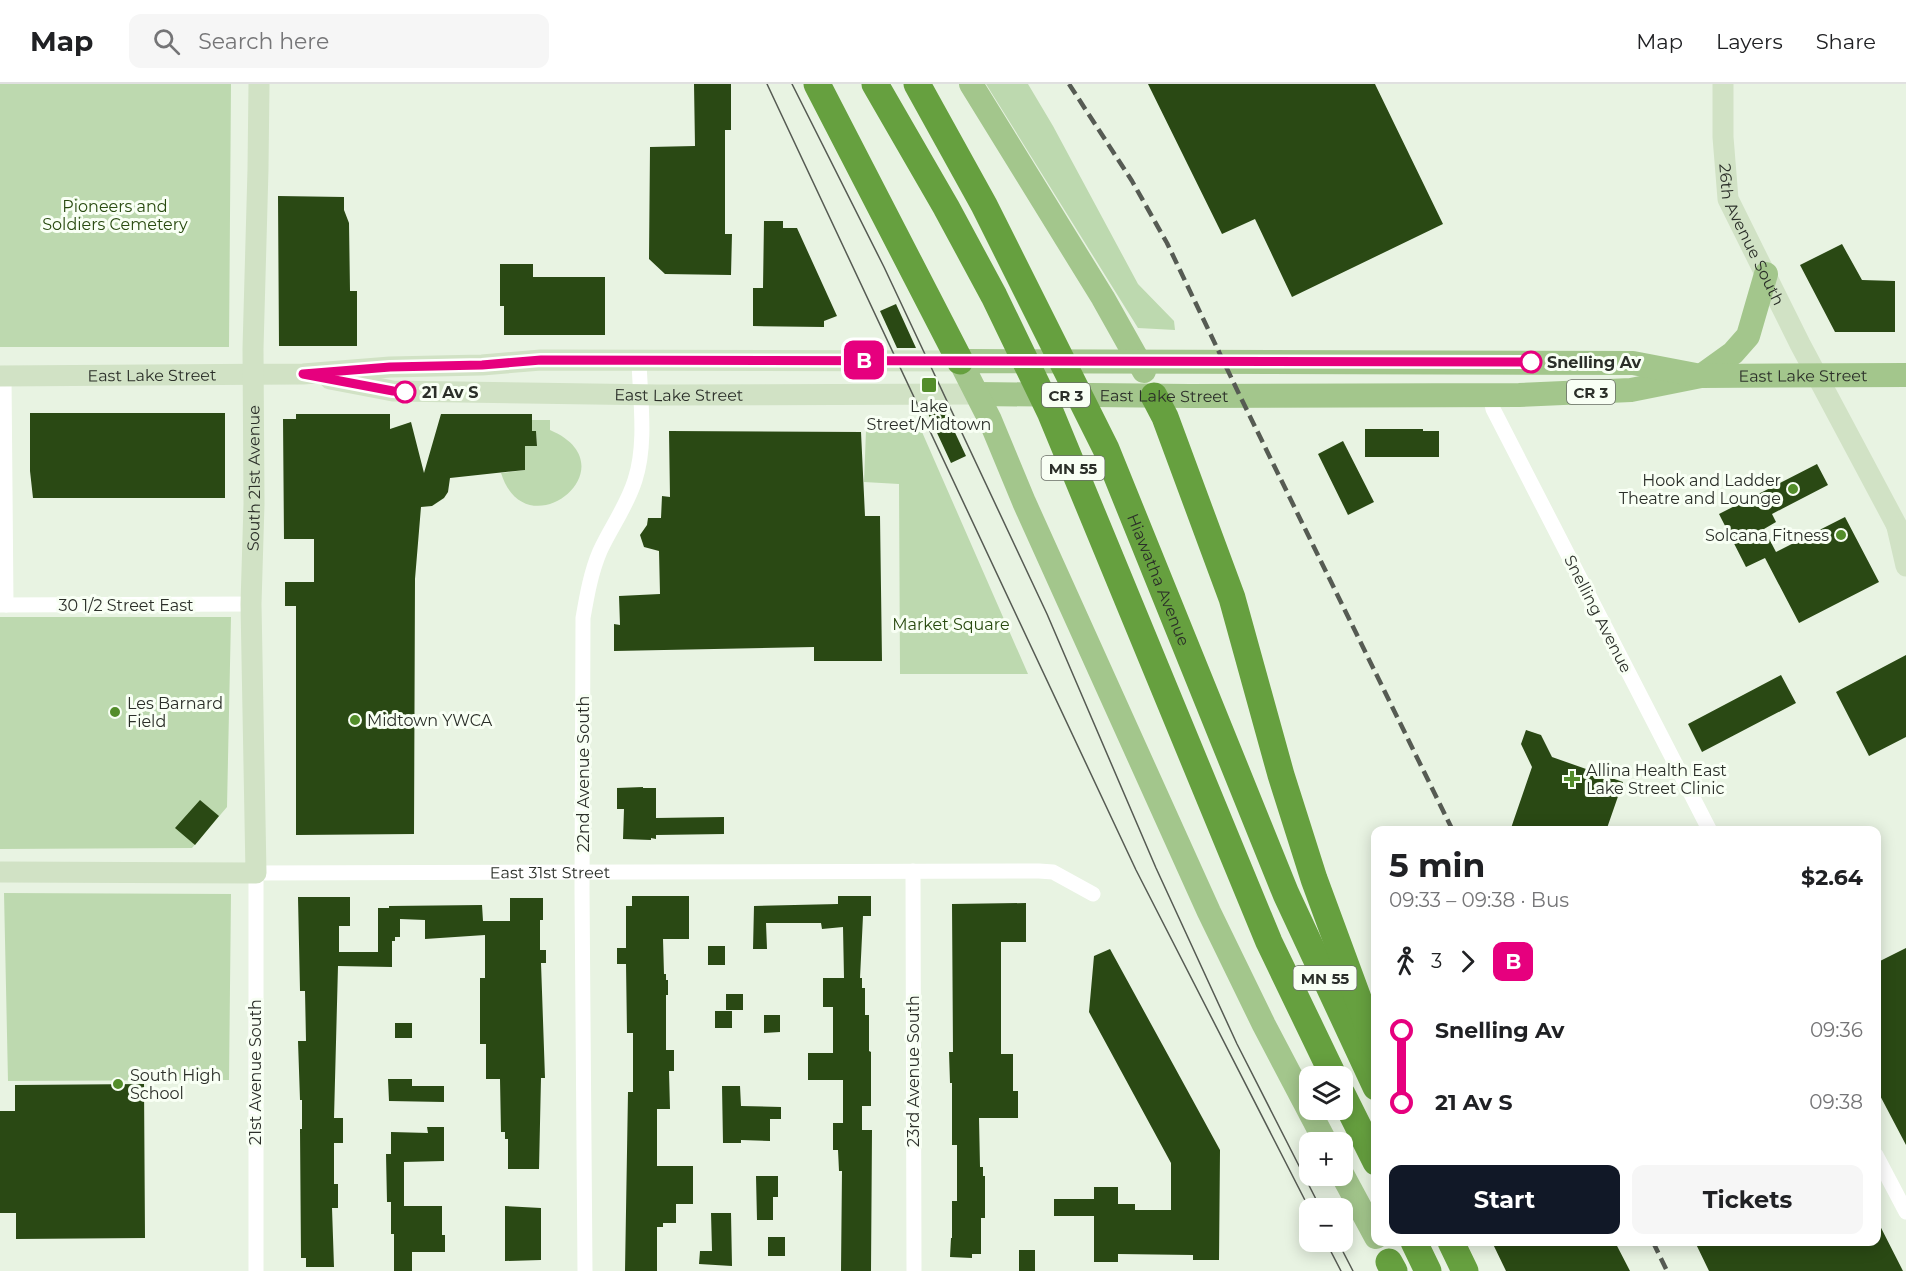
<!DOCTYPE html>
<meta charset="utf-8">
<style>
body{margin:0;font-family:Montserrat,sans-serif;background:#f6f6f6;color:#202124;height:100vh;display:flex;flex-direction:column;font-size:22px;white-space:nowrap}
*{box-sizing:border-box;margin:0}
p{font-size:20px;color:#757577}
.icon{flex:none;width:33px;height:33px;fill:none;stroke:currentColor;stroke-width:2;stroke-linecap:round;stroke-linejoin:round}
.map{position:relative;flex:1;overflow:hidden}
.panel{position:absolute;left:1371px;top:742px;width:510px;height:420px;display:flex;flex-direction:column;background:#fff;border-radius:12px;box-shadow:0 3px 15px #0003}
.panel>*{flex:none}
.badge{padding:0 12px;border-radius:9px;font-size:21px;line-height:39px}
.tools{position:absolute;left:1299px;top:982px;display:grid;gap:12px}
.tools a{display:grid;place-items:center;width:54px;height:54px;border-radius:12px;background:#fff;box-shadow:0 3px 15px #0003;font-size:30px}
.map>.badge{position:absolute;translate:-50% -50%;box-shadow:0 0 0 3px #fff}
.legs{display:flex;align-items:center;gap:9px;height:66px;padding:0 18px;font-size:20px}
.legs p{margin-inline-start:auto}
.summary{display:flex;align-items:center;justify-content:space-between;height:102px;padding:0 18px}
h1{font-size:33px;font-weight:700;line-height:45px}
.primary-button{display:flex;gap:12px;margin-top:auto;padding:12px 18px}
.primary-button a{flex:1;height:69px;border-radius:12px;background:#111827;color:#fff;font-size:24px;font-weight:700;line-height:69px;text-align:center}
.primary-button a+a{background:#f6f6f6;color:#202124}
ul{padding:0 18px;list-style:none}
li{display:flex;align-items:center;gap:21px;height:72px;font-size:22px}
li i{display:grid;place-items:center;width:9px;height:100%;margin:0 8px;background:currentColor}
li i::after{content:'';width:15px;height:15px;margin:-8px;border:4px solid;border-radius:50%;background:#fff}
li p{margin-inline-start:auto}
li:first-child i{background:linear-gradient(#0000 50%,currentColor 0)}
li:last-child i{background:linear-gradient(currentColor 50%,#0000 0)}
header{display:flex;align-items:center;gap:36px;box-sizing:border-box;height:84px;padding:0 30px;background:#fff;border-bottom:2px solid #e0e0e0}
header strong{font-size:28px}
nav{display:flex;gap:33px;margin-inline-start:auto;font-size:21px}
.search{width:420px;height:54px;background:#f6f6f6;display:flex;align-items:center;gap:15px;box-sizing:border-box;padding:0 21px;border-radius:12px;color:#757577;font-size:22px}
.map>svg:first-child{display:block}
.green{fill:#bdd9af}
.building{fill:#2a4914}
.lines{fill:none;stroke-linecap:round;stroke-linejoin:round}
.street{stroke:#fff;stroke-width:15}
.secondary{stroke:#d1e2c5;stroke-width:21}
.primary{stroke:#a3c68c;stroke-width:24}
.highway{stroke:#66a03f;stroke-width:27}
.tram{stroke:#565b53;stroke-width:1.5}
.rail{stroke:#565b53;stroke-width:4.5;stroke-dasharray:12 6;stroke-linecap:butt}
.line-1-casing{stroke:#fff;stroke-width:14}
.line-1{stroke:#e6007e;stroke-width:9}
.stop-1-dot{fill:#fff;stroke:#e6007e;stroke-width:3}
.poi-dot{fill:#538d2a;stroke:#f8fff4;stroke-width:2}
.labels{text-anchor:middle;dominant-baseline:central;stroke-width:6;stroke-linejoin:round;paint-order:stroke}
.shield{fill:#f8fff4;stroke:#686d66;stroke-width:1.5}
.shield-label{font-size:15px;font-weight:bold;fill:#2b2f29}
.park-label{font-size:16px;fill:#284a0f;stroke:#f8fff4}
.street-label{font-size:16px;fill:#2b2f29;stroke:#f8fff4}
.stop-label{font-size:16px;font-weight:bold;fill:#2b2f29;stroke:#f8fff4;text-anchor:start}
.poi-label{font-size:16px;fill:#2b2f29;stroke:#f8fff4;text-anchor:start}
</style>
<header>
<strong>Map</strong>
<div class="search"><svg class="icon" aria-label="search" viewBox="0 0 24 24"><circle cx="10" cy="10" r="6"/><path d="M15 15l6 6"/></svg>Search here</div>
<nav><a>Map</a><a>Layers</a><a>Share</a></nav>
</header>
<div class="map">
<svg width="1906" height="1187" viewBox="0 0 1906 1187">
<rect width="100%" height="100%" fill="#e8f3e2"/>
<path class="green" d="M0,0H231L229,263H0Z
M986,0H1028L1053,42L1138,200L1174,237L1175,246L1138,244Z
M532,336H550V346C634,382 526,469 501,389L525,386V362L537,361L536,347H532Z
M866,347L922,348L1028,590H900L899,400L864,398Z
M0,533H231L227,723L192,764L0,765Z
M4,809L231,810L229,996L8,997Z"/>
<path class="building" d="M694,0H731V46H725V150H732L731,191L665,190L649,175L650,63L695,62Z
M1148,0H1375L1443,140L1292,213L1255,135L1222,150Z
M278,112L344,113V126L349,139L350,207H357V262H279Z
M764,137H783V144H797L837,232L824,237V243L753,242V204H763Z
M1842,160L1862,196L1895,197V248H1835L1800,181Z
M500,180H533V193H605V251H504V222H500Z
M896,220L916,264H897L880,227Z
M925,323H943L966,372L951,379Z
M30,329H225V414H33L30,387Z
M296,330H390V345L411,338L424,389L441,330H532V347H536L537,362H525V386L450,394L448,408L444,414L432,422L421,423L415,495L414,750L296,751V522H285V498H314V455H284L283,335H296Z
M1365,345H1423V347H1439V373H1365Z
M669,347L861,348L865,432H880L882,577H814V563L614,567V540L620,541L619,512L660,510L659,467L644,463L640,451L647,441L648,434H661L662,412L670,413Z
M1343,357L1374,418L1348,431L1318,370Z
M1817,380L1828,401L1772,430L1776,438L1764,445L1776,468L1845,433L1879,498L1799,539L1765,474L1746,483L1719,430Z
M1906,571V653L1869,672L1836,608Z
M1781,591L1796,619L1702,668L1688,640Z
M1526,646L1541,651L1552,673L1623,698L1606,747H1510L1532,683L1521,660Z
M643,703V704H656V734L724,733V750L656,751V755L651,754V756L623,755L624,725H617V704Z
M200,716L219,732L195,761L175,744Z
M632,812H689V855H663L664,890H666V896H668V911H666V966H674V987H669L670,1025H657V1082H693V1120H676V1139H663V1143H657V1187H625L628,1008H633V949H627L626,880H617V864H626V822H632Z
M838,812H871V832H863L860,894H862V904H865V931H869V967L871,968V1022H862V1046H872L871,1187H841L842,1087H839L838,1066H833V1039H843V996H808V969H833V923H823V894H844L843,843L822,845L821,839H766L767,865H753L754,822L838,820Z
M298,813H350V842H339V868H378V824H389V822L482,821L483,837H510V814H543V836H540V866H546V879H541L545,994H541L539,1085H508V1055H505V1048H501L500,995H486V960H480V894H485V851L425,855V836L400,835V853H395V857H392V883L338,882L334,1034H343V1059H334V1100H338V1124H332L334,1183H306V1174H301L300,1045H302V1016H300L298,957H306L305,907H300Z
M1026,819V858H1001V970H1013V1007H1018V1034H979L980,1083H983V1092H985V1134H981V1170H972V1174L950,1173L951,1154H952V1117H957V1061H952V999H950L949,968H953L952,820Z
M708,862H725V881H708Z
M1906,864V1061L1876,1004V879Z
M1110,865L1220,1066L1219,1176H1193V1171L1118,1170V1178H1094V1132H1054V1115H1094V1103H1118V1120H1135V1126H1171V1079L1089,928L1094,872Z
M726,910H743V926H726Z
M715,927H732V944H715Z
M764,931H780V948L764,949Z
M395,939H412V954H395Z
M388,995H412V1002H444V1018L389,1017Z
M144,1000L145,1154L16,1155V1129H0V1027H15V1001Z
M722,1002H740L741,1022L781,1023V1035H770V1057L741,1056V1059H723Z
M427,1043H444V1077L404,1078V1122H442V1151H445V1168H412V1187H394V1150H391V1118H387L386,1070H391V1048L428,1049Z
M756,1092H778V1113H773V1136H757Z
M505,1122L541,1124V1176L505,1177Z
M711,1129H731L732,1182L699,1180L700,1167H712Z
M1876,1134L1903,1187H1709L1695,1158H1876Z
M768,1153H785V1172H768Z
M1492,1158H1615L1630,1187H1506Z
M1019,1166H1035V1187H1019Z"/>
<g class="lines">
<g class="street">
<path d="M4,292L6,521"/>
<path d="M1490,311L1493,325L1710,747"/>
<path d="M0,521L251,520"/>
<path d="M913,787L914,1187"/>
<path d="M1876,1071L1906,1128"/>
<path id="s1" d="M256,1187V789L1039,787L1053,788L1093,810"/>
<path d="M585,1187L582,806L583,534C587,511 591,488 600,467C611,443 627,422 635,396C647,359 640,315 639,276"/>
</g>
<g class="secondary">
<path id="s2" d="M1723,0V53L1728,115L1800,260L1897,442L1906,454"/>
<path id="s3" d="M0,292L303,290L390,283L482,281L541,276L960,277"/>
<path id="s4" d="M330,295L393,307L660,311L978,310"/>
<path d="M1897,443L1906,482"/>
<path id="s5" d="M0,788L256,789L251,520L254,420L253,265L258,85L259,0"/>
</g>
<g class="primary">
<path d="M971,0L1103,214L1144,287"/>
<path id="s6" d="M978,310L1190,312L1519,311L1631,306L1701,292L1733,269L1748,252L1766,190"/>
<path id="s7" d="M1326,1059L1264,941L1209,828L1024,418L990,336L960,277L1633,279L1701,292L1906,291"/>
<path d="M1342,1090L1376,1153"/>
</g>
<g class="highway">
<path d="M817,0L960,277"/>
<path d="M875,0L946,123L994,212L1051,330L1269,858L1334,993"/>
<path id="s8" d="M917,0L984,121L1106,365L1286,810L1376,1003"/>
<path d="M1154,312L1165,333L1232,514L1281,691L1314,795L1376,963"/>
<path d="M1342,1010L1376,1078"/>
<path d="M1414,1158L1428,1187"/>
<path d="M1451,1158L1465,1187"/>
<path d="M1389,1178L1394,1187"/>
</g>
<path class="tram" d="M767,0L1136,786L1310,1126
M792,0L884,183L1047,530L1156,784L1237,960L1321,1125
M1326,1158L1341,1187
M1338,1158L1353,1187"/>
<path class="rail" d="M1069,0L1132,97L1167,159L1240,312L1453,747
M1653,1158L1667,1187"/>
</g>
<g class="lines">
<g class="line-1-casing">
<path id="line-1" d="M405,308L393,307L303,290L390,283L482,281L541,276L1531,278"/>
</g>
<use href="#line-1" class="line-1"/>
</g>
<g class="stop-1-dot">
<circle cx="1531" cy="278" r="10"/>
<circle cx="405" cy="308" r="10"/>
</g>
<g class="poi-dot">
<rect x="921" y="293" width="16" height="16" rx="3"/>
<circle cx="1793" cy="405" r="6"/>
<circle cx="1841" cy="451" r="6"/>
<circle cx="115" cy="628" r="6"/>
<circle cx="355" cy="636" r="6"/>
<path d="M1569 686h6v6h6v6h-6v6h-6v-6h-6v-6h6z"/>
<circle cx="118" cy="1000" r="6"/>
</g>
<g class="labels">
<g class="shield">
<rect x="1567" y="296" width="48" height="24" rx="4.5"/>
<rect x="1042" y="299" width="48" height="24" rx="4.5"/>
<rect x="1041.5" y="372" width="63" height="24" rx="4.5"/>
<rect x="1293.5" y="882" width="63" height="24" rx="4.5"/>
</g>
<g class="shield-label">
<text x="1591" y="308">CR 3</text>
<text x="1066" y="311">CR 3</text>
<text x="1073" y="384">MN 55</text>
<text x="1325" y="894">MN 55</text>
</g>
<g class="park-label">
<text x="115" y="122">Pioneers and<tspan x="115" dy="18">Soldiers Cemetery</tspan></text>
<text x="951" y="540">Market Square</text>
</g>
<g class="street-label">
<text stroke="none"><textPath href="#s2" startOffset="156">26th Avenue South</textPath></text>
<text stroke="none"><textPath href="#s3" startOffset="152">East Lake Street</textPath></text>
<text stroke="none"><textPath href="#s7" startOffset="1708">East Lake Street</textPath></text>
<text stroke="none"><textPath href="#s4" startOffset="350">East Lake Street</textPath></text>
<text stroke="none"><textPath href="#s6" startOffset="186">East Lake Street</textPath></text>
<text stroke="none"><textPath href="#s5" startOffset="651">South 21st Avenue</textPath></text>
<text stroke="none"><textPath href="#s8" startOffset="552">Hiawatha Avenue</textPath></text>
<text x="126" y="521">30 1/2 Street East</text>
<text transform="translate(1598 530) rotate(63)">Snelling Avenue</text>
<text transform="translate(583 690) rotate(-90)">22nd Avenue South</text>
<text stroke="none"><textPath href="#s1" startOffset="692">East 31st Street</textPath></text>
<text transform="translate(913 987) rotate(-90)">23rd Avenue South</text>
<text transform="translate(255 988) rotate(-90)">21st Avenue South</text>
</g>
<g class="stop-label">
<text x="1547" y="278">Snelling Av</text>
<text x="422" y="308">21 Av S</text>
</g>
<g class="poi-label">
<text x="929" y="322" text-anchor="middle">Lake<tspan x="929" dy="18">Street/Midtown</tspan></text>
<text x="1781" y="396" text-anchor="end">Hook and Ladder<tspan x="1781" dy="18">Theatre and Lounge</tspan></text>
<text x="1829" y="451" text-anchor="end">Solcana Fitness</text>
<text x="127" y="619">Les Barnard<tspan x="127" dy="18">Field</tspan></text>
<text x="367" y="636">Midtown YWCA</text>
<text x="1586" y="686">Allina Health East<tspan x="1586" dy="18">Lake Street Clinic</tspan></text>
<text x="130" y="991">South High<tspan x="130" dy="18">School</tspan></text>
</g>
</g>
</svg>
<div class="tools">
<a><svg class="icon" aria-label="layers" viewBox="0 0 24 24"><path d="M12 4l9 5-9 5-9-5zM3 14l9 5 9-5"/></svg></a>
<a>+</a>
<a>−</a>
</div>
<b class="badge" style="left:864px;top:276px;background:#e6007e;color:#fff">B</b>
<section class="panel">
<div class="summary"><div><h1>5 min</h1><p>09:33 – 09:38 · Bus</p></div><b>$2.64</b></div>
<div class="legs"><svg class="icon" aria-label="walk" viewBox="0 0 24 24"><circle cx="13" cy="4" r="2"/><path d="M13 8l-2 6 4 7M11 14l-3 7M7 12l3-4h3l4 4"/></svg>3<svg class="icon" aria-label="forward" viewBox="0 0 24 24"><path d="M9 5l7 7-7 7"/></svg><b class="badge" style="background:#e6007e;color:#fff">B</b></div>
<ul>
<li><i style="color:#e6007e"></i><b>Snelling Av</b><p>09:36</p></li>
<li><i style="color:#e6007e"></i><b>21 Av S</b><p>09:38</p></li>
</ul>
<div class="primary-button"><a>Start</a><a>Tickets</a></div>
</section>
</div>
